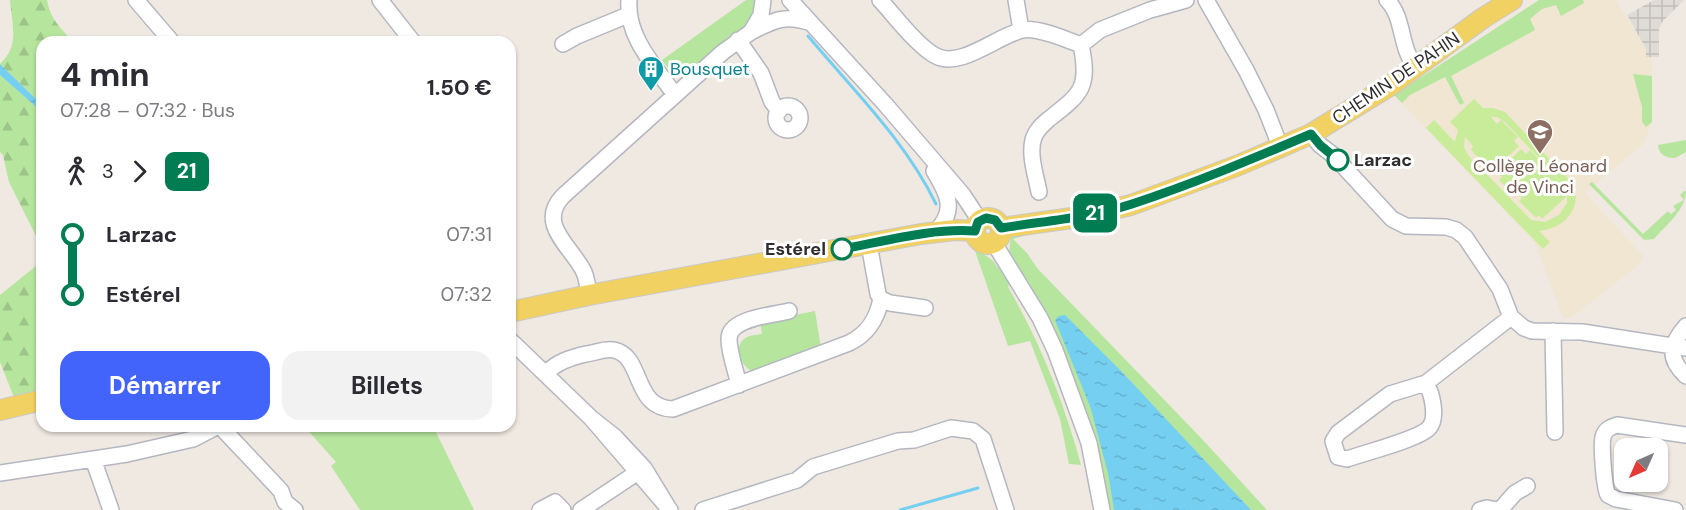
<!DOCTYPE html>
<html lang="fr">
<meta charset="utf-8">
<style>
body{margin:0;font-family:"DM Sans",sans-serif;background:#f2f2f3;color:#2b2b33;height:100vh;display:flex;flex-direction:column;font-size:22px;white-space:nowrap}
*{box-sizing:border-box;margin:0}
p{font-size:20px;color:#7c7c81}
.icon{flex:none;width:33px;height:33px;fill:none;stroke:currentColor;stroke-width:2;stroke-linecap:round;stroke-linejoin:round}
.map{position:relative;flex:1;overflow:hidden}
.details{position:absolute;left:36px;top:36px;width:480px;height:396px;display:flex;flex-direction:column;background:#fff;border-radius:18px;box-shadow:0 2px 4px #0004}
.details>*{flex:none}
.badge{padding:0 12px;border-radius:9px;font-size:21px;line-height:39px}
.needle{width:39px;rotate:225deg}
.tools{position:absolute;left:1614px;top:438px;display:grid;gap:12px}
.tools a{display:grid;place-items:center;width:54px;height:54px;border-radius:12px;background:#fff;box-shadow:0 2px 4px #0004;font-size:30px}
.map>.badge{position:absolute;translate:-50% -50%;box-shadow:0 0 0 3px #fff}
.legs{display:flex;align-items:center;gap:9px;height:66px;padding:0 24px;font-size:20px}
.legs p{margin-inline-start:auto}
.overview{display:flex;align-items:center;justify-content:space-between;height:102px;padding:0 24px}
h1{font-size:33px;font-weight:700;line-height:45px}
.action{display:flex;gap:12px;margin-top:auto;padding:12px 24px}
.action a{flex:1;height:69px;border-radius:18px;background:#4264fb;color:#fff;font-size:24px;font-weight:700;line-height:69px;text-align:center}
.action a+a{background:#f2f2f3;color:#2b2b33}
ul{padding:0 24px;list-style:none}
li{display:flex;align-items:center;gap:21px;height:60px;font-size:22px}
li i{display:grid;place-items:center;width:9px;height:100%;margin:0 8px;background:currentColor}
li i::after{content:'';width:15px;height:15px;margin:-8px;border:4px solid;border-radius:50%;background:#fff}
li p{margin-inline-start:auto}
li:first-child i{background:linear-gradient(#0000 50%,currentColor 0)}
li:last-child i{background:linear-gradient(currentColor 50%,#0000 0)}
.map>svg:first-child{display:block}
.education{fill:#f0e6d1}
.grass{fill:#b6e59e}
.forest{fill:url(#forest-firs)}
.pitch{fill:#c9ec9a;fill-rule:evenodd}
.plaza{fill:url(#plaza-grid)}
.water{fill:url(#water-ripples)}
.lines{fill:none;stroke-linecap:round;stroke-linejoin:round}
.stream{stroke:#75cff0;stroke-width:3}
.minor-casing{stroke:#b4b7c1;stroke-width:18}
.major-casing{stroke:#c9c9c9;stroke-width:22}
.minor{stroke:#fff;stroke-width:15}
.major{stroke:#f2d163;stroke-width:20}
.line-1-casing{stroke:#fff;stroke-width:14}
.line-1{stroke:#007c52;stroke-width:9}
.stop-1-dot{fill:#fff;stroke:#007c52;stroke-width:3}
.labels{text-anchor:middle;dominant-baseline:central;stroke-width:6;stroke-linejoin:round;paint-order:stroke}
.culture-label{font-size:18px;fill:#0d838f;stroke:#fff;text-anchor:start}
.street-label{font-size:18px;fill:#2e2e2e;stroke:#fff}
.stop-label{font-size:18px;font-weight:bold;fill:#2e2e2e;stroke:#fff;text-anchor:start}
.education-label{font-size:18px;fill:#785e54;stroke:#fff}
</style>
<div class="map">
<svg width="1686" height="510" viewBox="0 0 1686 510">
<defs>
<pattern id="forest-firs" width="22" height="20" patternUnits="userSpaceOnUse" patternTransform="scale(1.5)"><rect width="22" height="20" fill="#b6e59e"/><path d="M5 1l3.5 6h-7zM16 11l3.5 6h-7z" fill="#9dc588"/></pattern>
<pattern id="plaza-grid" width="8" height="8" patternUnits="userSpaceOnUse" patternTransform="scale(1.5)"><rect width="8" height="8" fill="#dfdcd8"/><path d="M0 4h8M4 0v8" fill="none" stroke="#c0bdba"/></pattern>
<pattern id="water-ripples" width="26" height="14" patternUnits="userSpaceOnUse" patternTransform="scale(1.5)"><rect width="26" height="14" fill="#75cff0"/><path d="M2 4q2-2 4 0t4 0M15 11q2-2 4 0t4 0" fill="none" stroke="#66b2ce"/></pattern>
</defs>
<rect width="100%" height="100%" fill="#efe9e1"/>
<path class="education" d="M1539,0H1616L1646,49V57H1652L1651,125L1643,144L1585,193L1644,257L1636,267L1571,318H1563L1535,243L1394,95Z"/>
<path class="grass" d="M746,0H754L752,16L745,26L723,42L686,75C673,77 669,69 662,60Z
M1539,0H1583L1584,3L1561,16L1556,5L1542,9L1530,19L1535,30L1451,76L1464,103L1460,105L1445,77L1410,95L1402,103L1394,95Z
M1633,74L1652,76V122L1646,127L1642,122V107Z
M1686,140V152L1675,158C1666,158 1659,155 1658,145Z
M1592,182L1643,234L1668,211L1671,214L1676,210L1673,206L1684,200L1680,195L1684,191H1686C1686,210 1665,226 1654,239L1644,240L1589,184Z
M1019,231L1023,236L1013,239L1027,253L1037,268L1202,439L1267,510H1110L1097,450L1077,384L1049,319L1009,253L1011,236Z
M977,249L993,261L1010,283L1008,287C1041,344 1064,402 1081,465L1069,464L1060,419L1030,341L1008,346L975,251Z
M815,311L821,348L753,372C741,366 731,346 747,337C751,335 757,335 762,334L760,322Z
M304,426H433L474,510H360L331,466L336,462Z"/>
<path class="forest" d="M10,0H47C50,19 61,29 74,42H42V105L0,64C20,45 12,26 10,0Z
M0,75L42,112V248L9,182L3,155L0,152Z
M42,261V391L15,400L0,362V295Z"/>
<path class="pitch" d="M1474,99L1483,108H1493L1505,112L1573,184C1583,209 1563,229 1539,231L1550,242L1543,249L1426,128L1434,120L1455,142L1458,130L1450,122ZM1491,117H1497L1505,122L1566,187L1550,171L1546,175L1542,171L1546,167L1530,150L1526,154L1521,149L1498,172L1502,177L1499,180L1515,197L1519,194L1522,198L1519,201L1536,218L1539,215L1542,219L1567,196L1563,192L1567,189V203L1559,215L1545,222L1531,220L1468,155L1464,147L1465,137L1473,146L1471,150L1487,167L1490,164L1495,169L1519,146L1514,141L1518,137L1501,120L1497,124Z"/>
<path class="plaza" d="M1654,0H1684L1662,22L1659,29V57H1646V49L1627,15Z"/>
<path class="water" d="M0,64L42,105V112L0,75Z
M1065,315L1122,372L1251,510H1114L1108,473L1091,409L1055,320L1059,316Z"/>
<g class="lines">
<path class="stream" d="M808,36C853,90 905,140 936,204
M900,510L978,488"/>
<g class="minor-casing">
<path id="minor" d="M136,0L172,42
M380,0L413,42
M629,0C626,37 655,66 675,95
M763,0L761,15L751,32C774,20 785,14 811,23
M790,0L885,104L963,195L980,221
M880,0C894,15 918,47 936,56C961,69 998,35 1023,30C1038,27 1067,40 1081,45
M1016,0L1021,30
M1206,0L1246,70L1266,110L1280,146
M1387,0C1405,18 1399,48 1416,67
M738,40L761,73L772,102L779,111
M563,44L577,36L628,15
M1081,45L1100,30L1150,10L1186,0
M776 118a12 12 0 1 1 24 0a12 12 0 1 1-24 0Z
M1311,134L1320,145L1333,155L1392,219L1406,226L1446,227L1456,230L1465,237L1500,289L1511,317L1524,328L1532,331L1582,332L1686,348
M934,171C948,194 957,211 935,232
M1039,192C1036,176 1028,153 1034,137C1037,129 1043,124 1049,119C1081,94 1090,88 1081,45
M994,243L1040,318L1055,350L1089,443L1102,510
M589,295C588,288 587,279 584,272C572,247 536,224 563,196L723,52L751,32
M881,299L890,303L925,308
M1686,326C1670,344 1667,358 1686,376
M1553,331L1555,432
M510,340L591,418
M545,374C557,362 569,358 586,354C595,353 605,348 614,350C644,356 632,408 673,409L849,343C868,334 877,319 881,299L878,294L869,244
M1426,383C1432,393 1438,418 1429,428C1419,439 1364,453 1347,459L1338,457L1333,441L1338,433L1390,394L1426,383L1511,317
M739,385C736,371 729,353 729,339C729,318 773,315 789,311
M220,426L281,491L285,502L295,510
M93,459L111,510
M0,473L127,454L193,439L218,426
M669,509L644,468L615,437L591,418L670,510
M540,510L555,502L563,510
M581,510L644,468
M703,510L797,480L813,467L898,441L914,440L951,428L973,431L983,439L1006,510
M1480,510L1487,508L1497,510
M1500,510L1515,493L1527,486
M1675,510L1616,499L1608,495C1604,487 1601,446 1603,437C1605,429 1611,427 1617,425L1686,435"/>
</g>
<g class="major-casing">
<path id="major" d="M975 231a13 13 0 1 1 26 0a13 13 0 1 1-26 0Z
M1001,228L1079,217L1131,205L1239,165L1311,134L1391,85L1483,18L1512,0
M510,312L589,295L921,234L955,230L975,231
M0,410L42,400"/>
</g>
<use href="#minor" class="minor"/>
<use href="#major" class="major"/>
</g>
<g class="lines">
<g class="line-1-casing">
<path id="line-1" d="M842,249C886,241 931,228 975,231L978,222L986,218L995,220L1001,228C1044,221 1089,218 1132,204C1193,184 1252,159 1311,134L1320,145L1338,160"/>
</g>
<use href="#line-1" class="line-1"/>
</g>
<defs>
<g id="building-pin" transform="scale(1.35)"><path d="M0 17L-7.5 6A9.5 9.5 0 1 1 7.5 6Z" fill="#0f9aa8" stroke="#fff"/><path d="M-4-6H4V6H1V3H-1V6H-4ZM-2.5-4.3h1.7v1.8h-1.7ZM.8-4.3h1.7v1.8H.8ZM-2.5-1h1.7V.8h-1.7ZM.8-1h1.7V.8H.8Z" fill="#fff"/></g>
<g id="school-pin" transform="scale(1.35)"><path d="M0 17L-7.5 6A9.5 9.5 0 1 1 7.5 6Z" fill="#8d6e63" stroke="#fff"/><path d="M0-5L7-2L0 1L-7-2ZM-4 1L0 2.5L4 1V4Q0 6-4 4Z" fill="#fff"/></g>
</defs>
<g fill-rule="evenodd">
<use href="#building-pin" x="651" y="69"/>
<use href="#school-pin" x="1540" y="132"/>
</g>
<g class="stop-1-dot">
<circle cx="1338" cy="160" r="10"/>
<circle cx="842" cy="249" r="10"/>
</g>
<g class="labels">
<g class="culture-label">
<text x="670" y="69">Bousquet</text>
</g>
<g class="street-label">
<text transform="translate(1396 78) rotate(-34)">CHEMIN DE PAHIN</text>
</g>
<g class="stop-label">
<text x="1354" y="160">Larzac</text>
<text x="826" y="249" text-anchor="end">Estérel</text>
</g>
<g class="education-label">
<text x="1540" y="166">Collège Léonard<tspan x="1540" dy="21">de Vinci</tspan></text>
</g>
</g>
</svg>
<div class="tools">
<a><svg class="needle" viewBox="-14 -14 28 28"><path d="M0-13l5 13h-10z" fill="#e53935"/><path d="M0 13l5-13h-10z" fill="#7c7c81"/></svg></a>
</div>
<b class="badge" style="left:1095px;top:213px;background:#007c52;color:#fff">21</b>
<section class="details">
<div class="overview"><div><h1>4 min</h1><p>07:28 – 07:32 · Bus</p></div><b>1.50 €</b></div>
<div class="legs"><svg class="icon" aria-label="walk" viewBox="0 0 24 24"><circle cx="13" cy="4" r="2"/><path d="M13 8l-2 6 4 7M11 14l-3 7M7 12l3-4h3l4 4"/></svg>3<svg class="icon" aria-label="forward" viewBox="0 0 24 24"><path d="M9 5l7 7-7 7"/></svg><b class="badge" style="background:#007c52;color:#fff">21</b></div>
<ul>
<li><i style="color:#007c52"></i><b>Larzac</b><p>07:31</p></li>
<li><i style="color:#007c52"></i><b>Estérel</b><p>07:32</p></li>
</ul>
<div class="action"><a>Démarrer</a><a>Billets</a></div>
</section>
</div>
